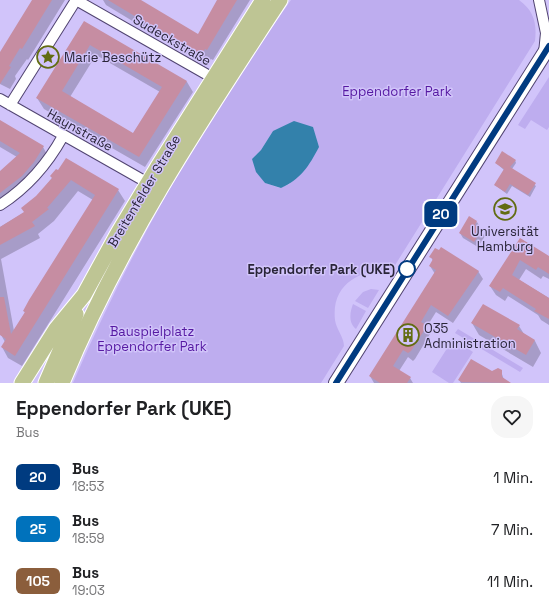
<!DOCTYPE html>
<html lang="de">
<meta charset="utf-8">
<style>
body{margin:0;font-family:"Space Grotesk",sans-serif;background:#f6f6f6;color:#202124;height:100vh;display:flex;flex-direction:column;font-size:15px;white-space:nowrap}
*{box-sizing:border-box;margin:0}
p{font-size:13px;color:#757577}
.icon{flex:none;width:22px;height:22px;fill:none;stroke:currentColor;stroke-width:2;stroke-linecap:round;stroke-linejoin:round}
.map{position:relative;height:383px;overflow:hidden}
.drawer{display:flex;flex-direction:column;background:#fff;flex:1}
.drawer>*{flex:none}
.badge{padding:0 8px;border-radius:6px;font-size:14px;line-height:26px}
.map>.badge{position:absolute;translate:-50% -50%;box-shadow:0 0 0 2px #fff}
.round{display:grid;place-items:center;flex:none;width:42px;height:42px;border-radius:16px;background:#f6f6f6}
.head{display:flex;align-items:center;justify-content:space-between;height:68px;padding:0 16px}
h1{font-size:19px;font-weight:700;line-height:30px}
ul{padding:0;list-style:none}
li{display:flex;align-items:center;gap:12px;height:52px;padding:0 16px}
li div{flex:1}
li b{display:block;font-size:15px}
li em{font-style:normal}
li .badge{min-width:44px;font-weight:700;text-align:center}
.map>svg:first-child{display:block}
.green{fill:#beadef;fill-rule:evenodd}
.water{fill:#3381ab}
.shadow{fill:#0003;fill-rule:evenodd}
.building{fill:#c68da2;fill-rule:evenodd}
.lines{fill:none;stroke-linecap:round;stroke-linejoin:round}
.street-casing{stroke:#514471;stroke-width:12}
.secondary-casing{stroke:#514471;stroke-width:16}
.primary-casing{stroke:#fff;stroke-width:17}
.street{stroke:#fff;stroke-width:10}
.secondary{stroke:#fff;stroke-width:14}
.primary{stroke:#bec594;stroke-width:15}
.line-casing{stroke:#fff;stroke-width:9}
.line{stroke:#003b80;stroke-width:6}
.stop-dot{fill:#fff;stroke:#003b80;stroke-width:2}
.labels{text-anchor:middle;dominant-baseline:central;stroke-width:3;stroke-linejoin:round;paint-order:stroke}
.street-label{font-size:13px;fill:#2a2539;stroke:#d1c4fa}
.poi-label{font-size:13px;fill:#2a2539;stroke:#d1c4fa;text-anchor:start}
.park-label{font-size:13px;fill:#5619a2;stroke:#d1c4fa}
.stop-label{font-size:13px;font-weight:bold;fill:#2a2539;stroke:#d1c4fa;text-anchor:end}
</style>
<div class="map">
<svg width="549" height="383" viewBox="0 0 549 383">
<rect width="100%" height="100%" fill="#d1c4fa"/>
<path class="green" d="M291,0H519C534,11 537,23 535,41L392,270C361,269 331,283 335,320C336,329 344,337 344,346L321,383H73C131,248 205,120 291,0ZM273,131L290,184L280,188L265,183L252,159L261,150Z
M549,77V127L547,130L531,120L525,129L518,125Z
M371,289L379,290L368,308L355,301L363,292Z
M353,304L366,311L356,329C348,323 350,312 353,304Z
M458,329L523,368L520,372L455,333Z
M453,339L473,352L453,383H449L432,372Z"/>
<path class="water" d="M294,121L313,127L319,147C309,166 301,179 281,188L265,183L256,172L252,159L261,150L273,131Z"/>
<path class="shadow" d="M34,0H65L28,60L27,59L15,76L16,79L10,89L0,84V54Z
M103,0H139L198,36L219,0H250L213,60L211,59L207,66L106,5Z
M84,23L187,82L193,92L145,167L44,109L37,98ZM96,55L160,92L133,134L70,97Z
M0,121L43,147L49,158L40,173L0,201V174L17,157L0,147Z
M515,160L516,163L512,169L536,186L530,197L512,186L507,194L495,185L504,170L496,163Z
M56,170L118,190L125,201L22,366L8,358L2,347L5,342L0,333V227L25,212L52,178ZM78,191L93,200L24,311L25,313L14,331L1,259L40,238L38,234L54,221Z
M477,222L480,227L478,229L485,236L478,247L463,238L460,233Z
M521,239L549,257V279L543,276L541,279L526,269L519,280L549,298V325L541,320L538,315L508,296L505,301L496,295L490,286Z
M431,257L478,271L483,279L453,323L436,312L426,328L430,334L415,359L413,361L408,357L399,371L410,378L413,383H374L370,376L435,274L430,266L433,261Z
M472,323L519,326L524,334L535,341L541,353L533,367L479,335Z
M501,371L504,380L509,383H461L459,380Z"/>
<path class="building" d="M32,0H52L22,49L20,48L9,66L11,67L0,84V52Z
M108,0H141L198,34L217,0H237L207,50L205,49L201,56Z
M84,21L187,81L139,157L36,98ZM90,45L162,87L133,133L62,91Z
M0,120L44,146L34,162L22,176L0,193V171L20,153L0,141Z
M502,151L516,160L510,167L536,183L528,195L510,184L505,192L494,185L504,169L495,163Z
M66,158L119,189L15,356L1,347L6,339L0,335V297H4L11,334L25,312L23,311L29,300L95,195L71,180L47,208L49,209L32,222L35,226L0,245V227L24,212L21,208L36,196L52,178L50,176L56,169L58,170Z
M469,216L477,221L475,225L482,230L474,242L459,233Z
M520,238L549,256V274L538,267L536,270L520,260L512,275L549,298V319L534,311L536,309L503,288L500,292L489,286Z
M441,247L479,271L448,316L431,305L421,322L426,325L425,329L411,351L408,353L403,350L393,366L411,377L407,383H380L369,376L436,270L429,266L433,259L429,257L435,248L439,250Z
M483,304L520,325L517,329L535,340L526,355L471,323Z
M471,359L492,371L498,368L502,370V377L511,383L462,382L458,380Z"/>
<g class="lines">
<g class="street-casing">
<path id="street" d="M76,0L213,78
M539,0L546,33L544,53
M0,99L148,183
M10,105L76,0
M0,205C28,187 47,165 63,136"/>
</g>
<g class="secondary-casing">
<path id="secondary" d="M336,383L549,46"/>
</g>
<g class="primary-casing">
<path id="primary" d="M22,383L56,329L84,295L118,233L157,168L263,0
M46,383L76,314
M62,383C118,246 199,123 280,0"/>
</g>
<use href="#street" class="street"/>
<use href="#secondary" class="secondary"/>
<use href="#primary" class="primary"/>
</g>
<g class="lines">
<g class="line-casing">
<path id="line" d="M336,383L549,46"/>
</g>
<use href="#line" class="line"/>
</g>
<defs>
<g id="sight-ring" transform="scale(1.15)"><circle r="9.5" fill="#d1c4fa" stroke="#626c12" stroke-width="1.5"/><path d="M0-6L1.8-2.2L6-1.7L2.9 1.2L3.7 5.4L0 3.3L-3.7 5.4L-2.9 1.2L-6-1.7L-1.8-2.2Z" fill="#626c12"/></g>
<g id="university-ring" transform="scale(1.15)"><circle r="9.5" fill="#d1c4fa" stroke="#626c12" stroke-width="1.5"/><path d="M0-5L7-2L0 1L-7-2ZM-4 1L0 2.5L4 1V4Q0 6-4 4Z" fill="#626c12"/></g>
<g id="building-ring" transform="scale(1.15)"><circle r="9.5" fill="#d1c4fa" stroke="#626c12" stroke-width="1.5"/><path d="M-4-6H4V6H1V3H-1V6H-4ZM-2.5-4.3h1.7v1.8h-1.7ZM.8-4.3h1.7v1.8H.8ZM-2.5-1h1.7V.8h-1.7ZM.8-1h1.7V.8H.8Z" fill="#626c12"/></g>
</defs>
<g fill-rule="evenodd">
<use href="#sight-ring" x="48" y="57"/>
<use href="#university-ring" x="505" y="209"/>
<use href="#building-ring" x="408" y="335"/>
</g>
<circle class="stop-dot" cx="407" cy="269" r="8"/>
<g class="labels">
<g class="street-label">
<text transform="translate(172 40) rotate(30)">Sudeckstraße</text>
<text transform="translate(80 130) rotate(29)">Haynstraße</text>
<text transform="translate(144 191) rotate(-59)">Breitenfelder Straße</text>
</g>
<g class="poi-label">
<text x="64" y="57">Marie Beschütz</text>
<text x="505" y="231" text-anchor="middle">Universität<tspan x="505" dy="15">Hamburg</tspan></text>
<text x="424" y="328">O35<tspan x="424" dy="15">Administration</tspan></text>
</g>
<g class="park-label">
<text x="397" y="91">Eppendorfer Park</text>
<text x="152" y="331">Bauspielplatz<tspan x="152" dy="15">Eppendorfer Park</tspan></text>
</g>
<g class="stop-label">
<text x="395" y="269">Eppendorfer Park (UKE)</text>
</g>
</g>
</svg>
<b class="badge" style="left:441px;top:214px;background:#003b80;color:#fff">20</b>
</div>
<section class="drawer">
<div class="head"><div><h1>Eppendorfer Park (UKE)</h1><p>Bus</p></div><a class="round"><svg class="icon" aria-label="heart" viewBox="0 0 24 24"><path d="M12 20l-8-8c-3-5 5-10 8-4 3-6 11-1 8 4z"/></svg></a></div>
<ul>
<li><span class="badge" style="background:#003b80;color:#fff">20</span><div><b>Bus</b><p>18:53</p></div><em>1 Min.</em></li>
<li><span class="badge" style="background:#0072bc;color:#fff">25</span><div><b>Bus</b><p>18:59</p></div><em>7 Min.</em></li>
<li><span class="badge" style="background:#8b5e3c;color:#fff">105</span><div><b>Bus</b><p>19:03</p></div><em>11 Min.</em></li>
</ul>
</section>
